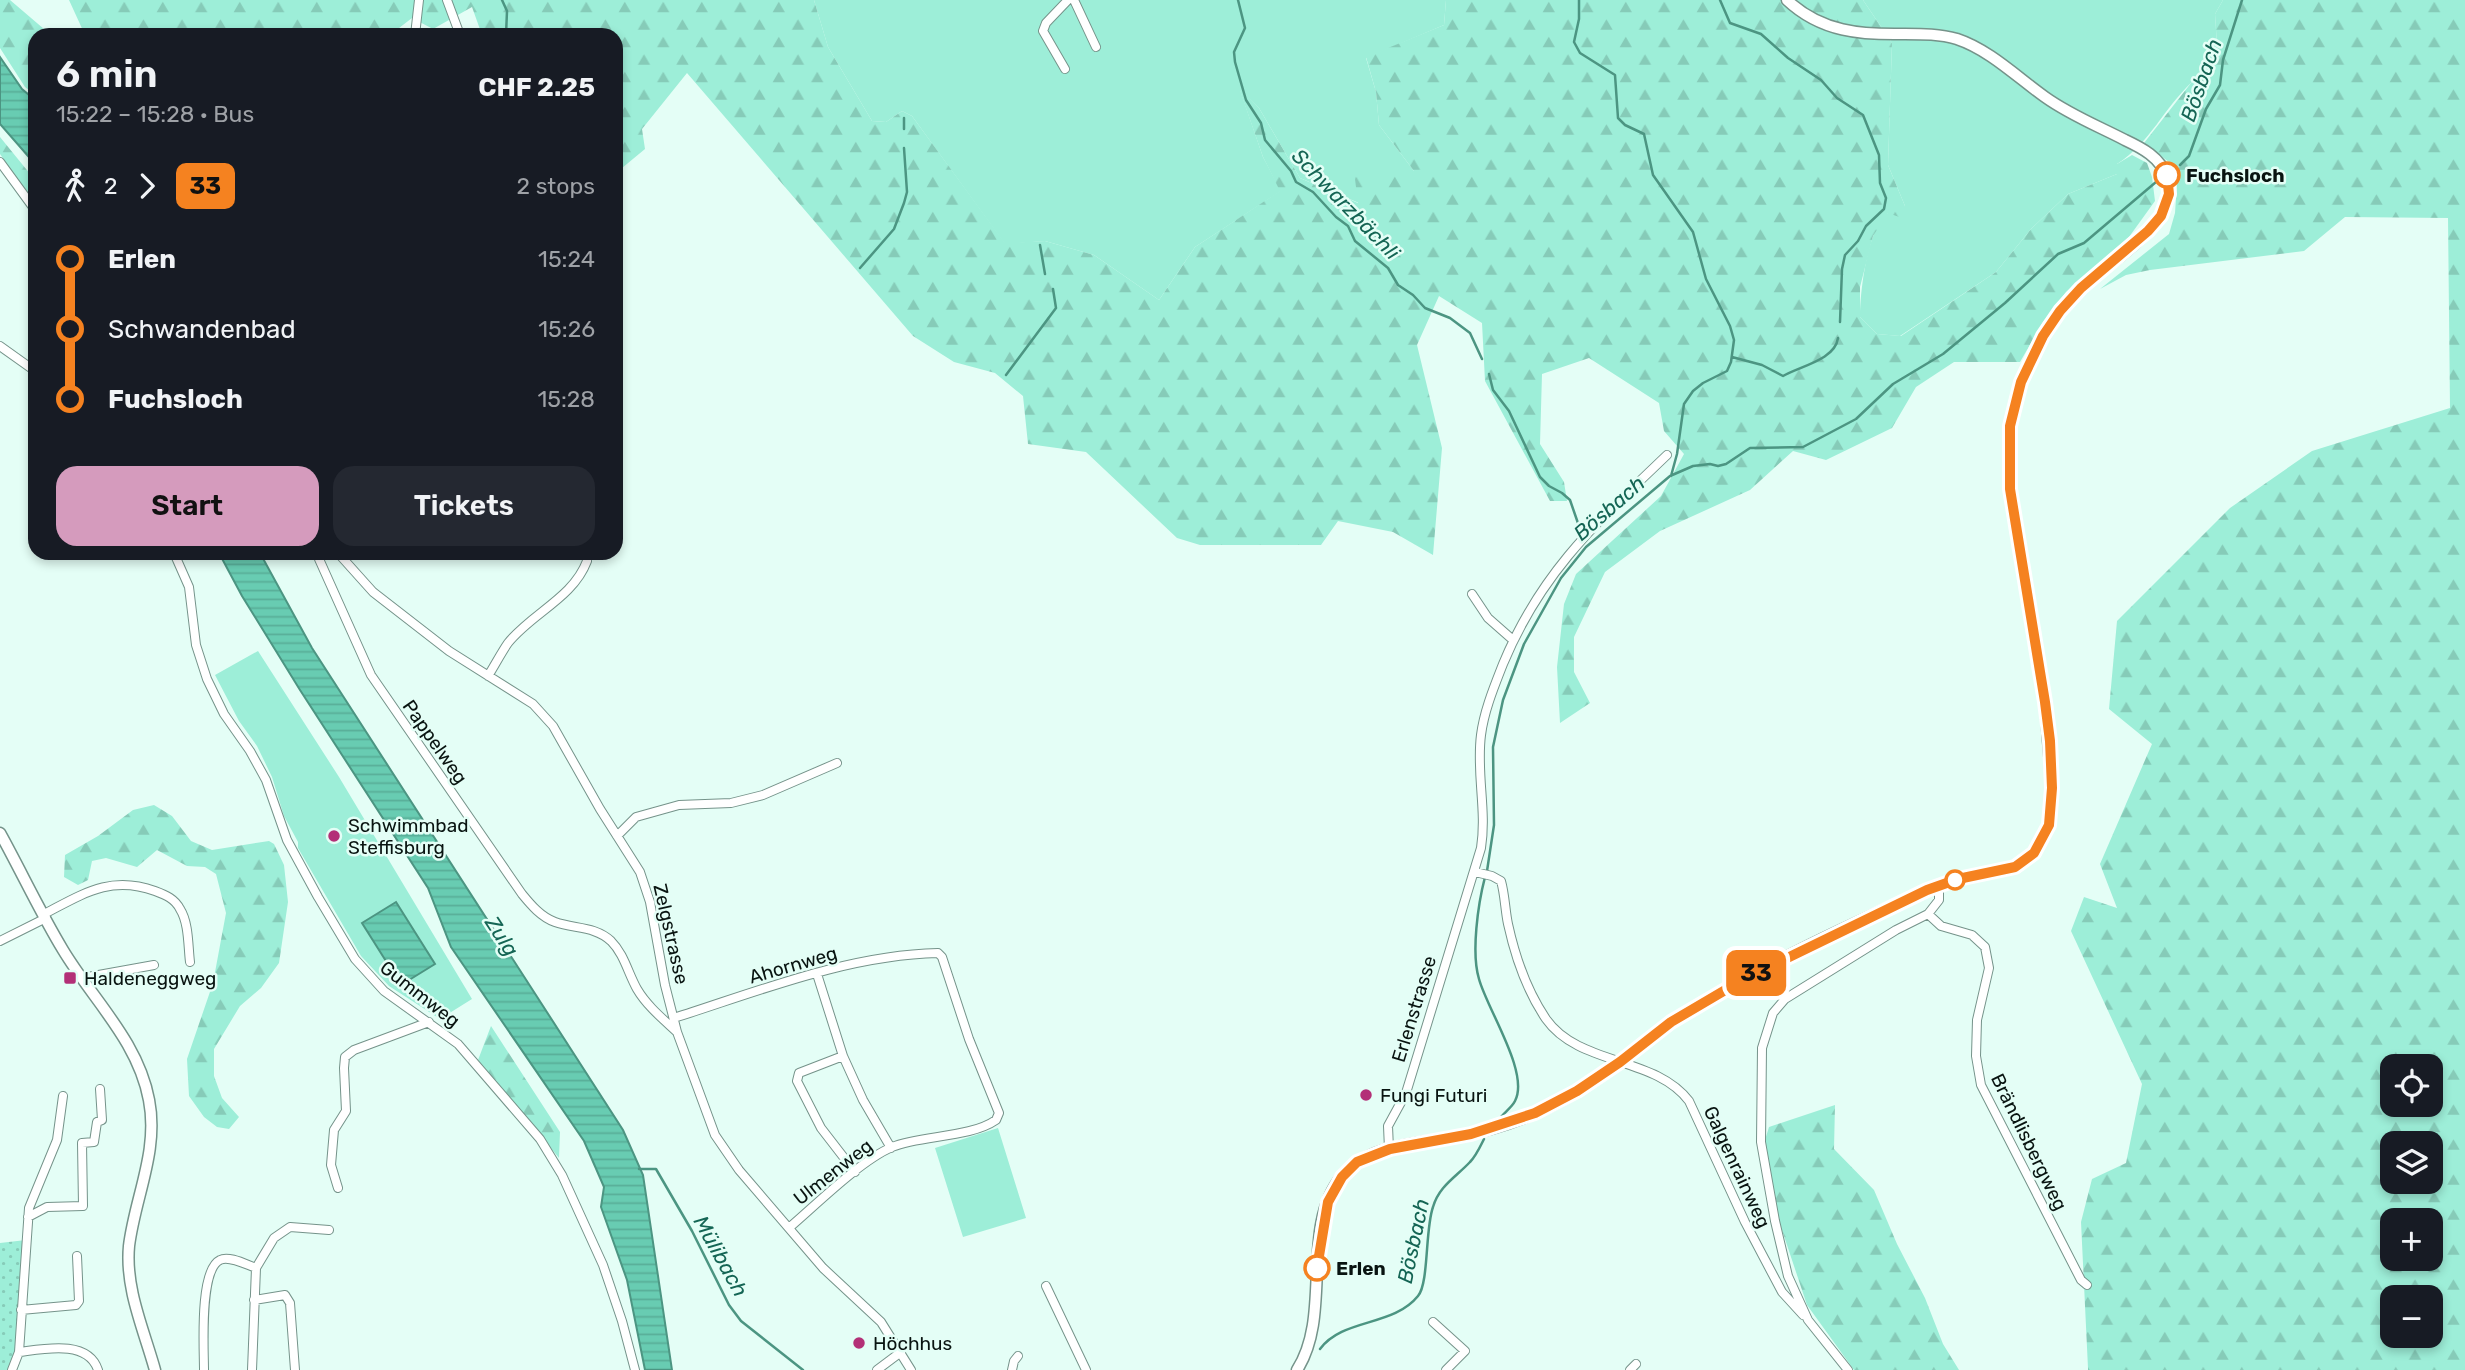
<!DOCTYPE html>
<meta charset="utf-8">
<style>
body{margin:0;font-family:Rubik,sans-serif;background:#242831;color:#f1f3f6;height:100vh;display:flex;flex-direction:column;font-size:26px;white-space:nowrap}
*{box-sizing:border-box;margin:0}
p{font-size:23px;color:#9ea1a6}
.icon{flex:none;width:38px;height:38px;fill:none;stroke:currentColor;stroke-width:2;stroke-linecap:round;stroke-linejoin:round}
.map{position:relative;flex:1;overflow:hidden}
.sheet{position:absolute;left:28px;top:28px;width:595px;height:532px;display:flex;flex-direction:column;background:#171b24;border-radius:21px;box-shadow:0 4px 10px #0003}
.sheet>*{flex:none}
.badge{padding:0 14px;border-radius:10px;font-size:24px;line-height:46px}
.fabs{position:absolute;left:2380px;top:1054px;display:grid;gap:14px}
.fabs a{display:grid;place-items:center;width:63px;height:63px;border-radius:14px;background:#171b24;box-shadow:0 4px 10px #0003;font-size:35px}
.map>.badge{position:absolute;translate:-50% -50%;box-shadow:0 0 0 4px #fff}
.legs{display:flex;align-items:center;gap:10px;height:77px;padding:0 28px;font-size:23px}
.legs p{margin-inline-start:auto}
.summary{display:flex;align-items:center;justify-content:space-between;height:119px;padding:0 28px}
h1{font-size:38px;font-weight:600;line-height:52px}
.cta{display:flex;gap:14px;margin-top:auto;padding:14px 28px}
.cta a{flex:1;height:80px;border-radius:21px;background:#d59bbd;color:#111;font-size:28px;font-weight:600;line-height:80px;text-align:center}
.cta a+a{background:#242831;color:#f1f3f6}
ul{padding:0 28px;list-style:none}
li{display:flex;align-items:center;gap:24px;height:70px;font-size:26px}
li i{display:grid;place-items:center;width:10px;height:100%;margin:0 9px;background:currentColor}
li i::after{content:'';width:18px;height:18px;margin:-9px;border:5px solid;border-radius:50%;background:#171b24}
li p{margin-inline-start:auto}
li:first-child i{background:linear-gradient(#0000 50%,currentColor 0)}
li:last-child i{background:linear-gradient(currentColor 50%,#0000 0)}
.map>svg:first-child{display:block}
.grass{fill:#9deed8}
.forest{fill:url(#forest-firs);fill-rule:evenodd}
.park{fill:url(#park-dots)}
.water{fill:url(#water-rules);stroke:#4c9582;stroke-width:2}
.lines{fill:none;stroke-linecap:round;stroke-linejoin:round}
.stream{stroke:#4c9582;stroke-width:2.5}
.street-casing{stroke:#75938a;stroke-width:10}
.secondary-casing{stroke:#75938a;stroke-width:13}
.street{stroke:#fff;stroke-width:8}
.secondary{stroke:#fff;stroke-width:10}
.line-1-casing{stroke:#fff;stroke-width:16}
.line-1{stroke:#f58220;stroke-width:10}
.stop-1-dot{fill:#fff;stroke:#f58220;stroke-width:3.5}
.poi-dot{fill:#b33077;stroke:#e4fef6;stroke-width:2.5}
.labels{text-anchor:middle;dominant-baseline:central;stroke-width:5;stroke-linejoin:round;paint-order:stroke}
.stop-label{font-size:19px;font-weight:bold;fill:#091411;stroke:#e4fef6;text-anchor:start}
.street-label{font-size:19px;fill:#091411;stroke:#e4fef6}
.poi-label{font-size:19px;fill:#091411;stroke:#e4fef6;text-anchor:start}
.water-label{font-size:21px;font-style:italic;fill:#146554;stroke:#e4fef6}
</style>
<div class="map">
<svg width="2465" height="1370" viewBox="0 0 2465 1370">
<defs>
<pattern id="forest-firs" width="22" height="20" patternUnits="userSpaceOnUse" patternTransform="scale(1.75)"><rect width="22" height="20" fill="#9deed8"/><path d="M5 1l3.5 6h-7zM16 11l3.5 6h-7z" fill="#86cbb8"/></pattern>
<pattern id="park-dots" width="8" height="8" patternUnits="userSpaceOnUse" patternTransform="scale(1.75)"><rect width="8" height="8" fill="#9deed8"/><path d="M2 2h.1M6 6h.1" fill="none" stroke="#86cbb8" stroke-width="1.8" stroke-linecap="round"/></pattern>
<pattern id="water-rules" width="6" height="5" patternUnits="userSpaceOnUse" patternTransform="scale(1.75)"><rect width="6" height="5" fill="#68ccb2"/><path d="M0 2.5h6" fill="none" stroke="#59ae98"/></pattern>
</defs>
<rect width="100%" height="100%" fill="#e4fef6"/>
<path class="grass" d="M814,0H1446L1444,25L1366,58L1376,92L1379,125L1414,171L1359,203L1300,178L1259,108L1240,90L1263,157L1281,191L1195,247L1159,300L1094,255L1045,241L1005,244L912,116L902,111L886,122L872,121L828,47Z
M1863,0H2223L2215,14L2218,61C2210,68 2200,74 2192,82C2164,108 2150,143 2117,164V174L2068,194L2031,229L1996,272L1900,336L1877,334L1860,317C1860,292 1867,227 1889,212C1894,209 1901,208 1905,206L1888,165L1892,43Z
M258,651L339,777L472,999L440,1019L389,986L361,956L298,848V842L284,816L272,777L257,746L239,721L215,675Z
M998,1128L1026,1218L963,1237L935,1148Z"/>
<path class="forest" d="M0,0H10L51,35H35V95L25,87L0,48Z
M69,0H814L828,47L872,121L886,122L902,111L912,116L1005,243L1045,241L1094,255L1159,300L1195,247L1280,191L1263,157L1239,88L1259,108L1300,178L1358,203L1354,171H1414L1379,125L1376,92L1366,57L1444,25L1446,0H1863L1892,43L1888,165L1905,206L1902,218L1888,213L1873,236L1860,287V317L1877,334L1901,336L1996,272L2031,229L2068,194L2117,174V164L2132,155L2147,163L2152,177L2155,201L2129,237L2066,292L2043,322L2020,362H1954L1916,387L1892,428L1826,460L1793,451L1750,490L1660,531L1605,572L1574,637V672L1590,703L1560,723L1557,667L1564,604L1576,574L1661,496L1684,454L1664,431L1659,403L1589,358L1542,374L1540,444L1564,482L1567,501H1550L1485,381L1482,323L1439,296L1417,345L1442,448L1433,555L1393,532L1338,521L1321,545H1200L1177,538L1086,452L1028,444L1023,396L995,373L954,362L913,336L687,73L642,129L645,149L616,173V35H482L472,7L433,29L412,18L390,35H85Z
M2223,0H2465V1370H2088V1368L2081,1222L2092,1179L2126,1163L2142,1084L2071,931L2084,897L2117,908L2100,864L2152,744L2109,709L2117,621L2230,508L2312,451L2450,408L2448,218L2345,217L2304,251L2150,270L2126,275L2100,289L2169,234L2175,213L2178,169L2144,143L2191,83L2218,61L2215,14ZM2392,1066H2431V1104H2392ZM2392,1143H2431V1181H2392ZM2392,1220H2431V1258H2392ZM2392,1297H2431V1335H2392Z
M0,137L35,180V203L0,154Z
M154,805L172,816L191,841L212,850L269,841L274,844L284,865L288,902L279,963L261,988L240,1006L214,1049V1076L222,1098L239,1117L229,1129L217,1127L204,1117L189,1096L187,1059L213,983L226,913L216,874L205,867L187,866L157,850L137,867L106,858L92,861L88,880L78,885L64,877L65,855L98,836L133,810Z
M491,1026L560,1132L559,1158L478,1060Z
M1835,1105L1834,1149L1874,1190L1897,1244L1925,1298L1943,1344L1959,1370H1854L1807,1305L1779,1221L1765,1140L1769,1127Z"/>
<path class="park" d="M26,1240L19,1352L12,1370H0V1243Z"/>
<path class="water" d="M0,57L22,89L35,100V164L0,124Z
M219,553H260L312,648L623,1130L643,1175L672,1370H645L627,1280L601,1207L604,1187L584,1141L451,947L428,888L300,690L242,596Z
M396,902L435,964L401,985L362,923Z"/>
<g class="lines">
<path class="stream" d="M502,0L507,11L506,35
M1238,0L1245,28L1234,52L1235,62L1246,100L1261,123L1265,140L1291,171L1296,182L1313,192L1336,217L1348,226L1355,241L1388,268L1398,285L1413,295L1425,308L1450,318L1470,333L1482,359
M1579,0V19L1574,42L1580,53L1615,75L1618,118L1625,125L1644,134L1653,175L1693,232L1706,279L1730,326L1734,340L1731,362L1727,371L1703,383L1693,391L1684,404L1677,454L1671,476
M1720,0L1730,23L1761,34L1788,58L1821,80L1837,98L1863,115L1879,155L1880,183L1886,198L1884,209L1866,226L1858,241L1845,255L1842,269L1840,322
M904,118V129
M2180,165L2189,156L2206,109L2220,85L2223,60L2242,0
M1040,245L1045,274
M860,268L894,229L904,203L907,192L904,148
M1732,357L1762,365L1783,376C1800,366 1835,360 1838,338
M1489,374L1493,390L1509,411L1540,477L1549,486L1562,493L1570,500L1580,529
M1006,375L1056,308L1053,289
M1487,871L1494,825L1493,747L1503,700L1524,644L1561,578L1586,547L1670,476L1693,466L1710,464L1718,466L1726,464L1750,448L1803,447L1856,419L1893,384L1943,354L2005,303L2058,254L2084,243L2156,182
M1485,877C1478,904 1471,953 1479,979C1487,1009 1530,1073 1515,1101C1512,1107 1505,1112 1501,1117
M639,1169H656L692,1231L729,1305L741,1321L803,1370
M1320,1349C1343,1318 1393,1327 1418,1296C1429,1283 1425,1229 1433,1207C1439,1186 1456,1177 1470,1162C1476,1156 1480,1147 1484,1139"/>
<g class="street-casing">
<path id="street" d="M447,0L460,35
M1074,0L1096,47
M415,35L419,0
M1065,69L1043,31L1046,23L1068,0
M0,162L35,210
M0,346L35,371
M174,553L189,587L196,645L207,679L224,714L250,751L266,780L287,840L318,897L355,959L384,991L458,1044L540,1139L562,1175L603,1265L622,1321L635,1370
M322,553L319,559L371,675L522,894C531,905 541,917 555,922C574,929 595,926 611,941C624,954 628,973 637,989C647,1006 663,1019 677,1032
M338,553L373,592L449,651L533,704L553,726L600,809L640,872L650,902L665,985L677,1032L715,1135L739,1170L823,1268L881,1322L911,1370
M1472,594L1488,618L1513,640
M488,676C495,665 501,653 508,643C532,613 573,598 587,561
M617,836L636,817L679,805L731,803L763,795L837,763
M1475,872L1492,876L1501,881C1505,895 1505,910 1508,924C1515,956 1527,991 1546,1019C1579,1066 1655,1056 1689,1101L1745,1222L1782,1292L1803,1315
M44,914C83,894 110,875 155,891C166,895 175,899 180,909C189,923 188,946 190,962
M1928,914L1941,926L1972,935L1985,947L1989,968L1977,1020L1976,1056L1981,1085L2081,1280L2087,1285
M0,941L46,918
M817,974L843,1056L863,1100L891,1148
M82,978L154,965
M674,1018C759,991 848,955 938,953L942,957L969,1039L999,1113L996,1120C970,1138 921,1135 892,1147C860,1161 817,1204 790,1227
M843,1056L799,1073L797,1081L821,1128L855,1172
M1389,1149L1388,1126L1406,1093L1481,848C1487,810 1476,773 1481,735C1484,711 1494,687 1503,664C1541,572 1597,522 1667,455
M338,1188L331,1165L334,1130L346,1111L344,1068L345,1057L354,1050L429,1022
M28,1217L47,1207L83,1206L82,1143L94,1142L97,1122L102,1120L100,1089
M1046,1286L1086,1370
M254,1300L285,1295L290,1303L295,1370
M21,1310L76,1305L79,1301L77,1256
M1433,1322L1465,1351L1446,1370
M19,1352C43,1349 88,1339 98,1370
M12,1370L19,1352L29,1208L57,1140L63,1096
M204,1370C204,1349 199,1270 220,1260C229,1255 247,1265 256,1268
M252,1370L256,1268L274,1238L290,1227L329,1230
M877,1370L901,1352
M1012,1370L1014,1361L1018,1356
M1630,1370L1636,1364
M1848,1370L1808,1320L1788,1276L1775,1221L1761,1142L1762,1048L1773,1013L1785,999L1896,930L1928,914L1939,900V885"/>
</g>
<g class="secondary-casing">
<path id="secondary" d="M0,833C21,871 40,912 63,950C93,1000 138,1041 149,1100C159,1151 135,1197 129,1246C125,1289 144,1330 155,1370
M1297,1370C1333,1314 1299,1228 1342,1176C1369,1144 1417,1144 1455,1137C1479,1133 1504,1126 1526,1117C1560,1103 1594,1082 1623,1060C1639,1048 1655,1032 1673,1021C1753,970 1841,929 1928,890L1958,879L2015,867L2034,853L2049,825L2052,788L2045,702L2010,489C2006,432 2013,387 2043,337C2054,319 2066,301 2082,287C2109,262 2183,220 2167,177C2160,157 2142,148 2125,140C2098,126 2070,115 2045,97C2018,78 1990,50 1957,39C1940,34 1923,34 1905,34C1861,35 1821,32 1787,0"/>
</g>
<use href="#street" class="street"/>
<use href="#secondary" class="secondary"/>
</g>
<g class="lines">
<g class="line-1-casing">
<path id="line-1" d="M1317,1268L1328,1202L1342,1177L1357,1162L1390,1149L1471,1134L1535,1113L1577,1091L1620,1062L1671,1022L1744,979L1927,890L1958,879L2015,867L2034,853L2049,825L2052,788L2050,741L2045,702L2010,489V426L2021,382L2043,336L2060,311L2081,288L2148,231L2161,216L2169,194L2167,175"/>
</g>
<use href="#line-1" class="line-1"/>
</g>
<g class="stop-1-dot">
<circle cx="2167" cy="175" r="12"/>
<circle cx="1955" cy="880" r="9"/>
<circle cx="1317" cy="1268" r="12"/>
</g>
<g class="poi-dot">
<circle cx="334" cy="836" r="7"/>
<rect x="63" y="971" width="14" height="14" rx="3.5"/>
<circle cx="1366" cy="1095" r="7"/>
<circle cx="859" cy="1343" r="7"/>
</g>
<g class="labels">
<g class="stop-label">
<text x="2186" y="175">Fuchsloch</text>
<text x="1336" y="1268">Erlen</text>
</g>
<g class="street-label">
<text transform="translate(435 742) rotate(55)">Pappelweg</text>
<text transform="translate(671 934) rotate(77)">Zelgstrasse</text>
<text transform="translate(793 965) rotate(-16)">Ahornweg</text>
<text transform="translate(420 994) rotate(38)">Gummweg</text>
<text transform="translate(1414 1009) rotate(-73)">Erlenstrasse</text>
<text transform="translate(2029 1142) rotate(64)">Brändlisbergweg</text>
<text transform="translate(1737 1167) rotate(65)">Galgenrainweg</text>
<text transform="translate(833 1172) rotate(-38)">Ulmenweg</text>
</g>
<g class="poi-label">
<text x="348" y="825">Schwimmbad<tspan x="348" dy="22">Steffisburg</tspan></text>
<text x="84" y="978">Haldeneggweg</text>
<text x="1380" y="1095">Fungi Futuri</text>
<text x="873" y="1343">Höchhus</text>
</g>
<g class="water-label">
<text transform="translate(2201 80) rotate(-71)">Bösbach</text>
<text transform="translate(1346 204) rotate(46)">Schwarzbächli</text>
<text transform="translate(1609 508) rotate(-41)">Bösbach</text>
<text transform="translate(502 936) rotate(57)">Zulg</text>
<text transform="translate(1413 1241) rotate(-78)">Bösbach</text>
<text transform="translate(721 1256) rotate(61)">Mülibach</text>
</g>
</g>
</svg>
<div class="fabs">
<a><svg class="icon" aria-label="locate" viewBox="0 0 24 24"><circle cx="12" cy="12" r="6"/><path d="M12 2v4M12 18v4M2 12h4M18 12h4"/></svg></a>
<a><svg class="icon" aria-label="layers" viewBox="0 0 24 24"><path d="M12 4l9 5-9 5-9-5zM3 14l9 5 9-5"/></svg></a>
<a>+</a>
<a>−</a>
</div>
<b class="badge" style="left:1756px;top:973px;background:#f58220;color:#111">33</b>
<section class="sheet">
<div class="summary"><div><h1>6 min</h1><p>15:22 – 15:28 · Bus</p></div><b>CHF 2.25</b></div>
<div class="legs"><svg class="icon" aria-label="walk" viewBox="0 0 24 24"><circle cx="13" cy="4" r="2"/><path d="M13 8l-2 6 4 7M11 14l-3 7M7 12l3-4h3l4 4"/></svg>2<svg class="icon" aria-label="forward" viewBox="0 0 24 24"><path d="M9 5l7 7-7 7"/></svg><b class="badge" style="background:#f58220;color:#111">33</b><p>2 stops</p></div>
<ul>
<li><i style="color:#f58220"></i><b>Erlen</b><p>15:24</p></li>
<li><i style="color:#f58220"></i><span>Schwandenbad</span><p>15:26</p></li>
<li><i style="color:#f58220"></i><b>Fuchsloch</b><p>15:28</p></li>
</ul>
<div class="cta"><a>Start</a><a>Tickets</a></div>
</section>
</div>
